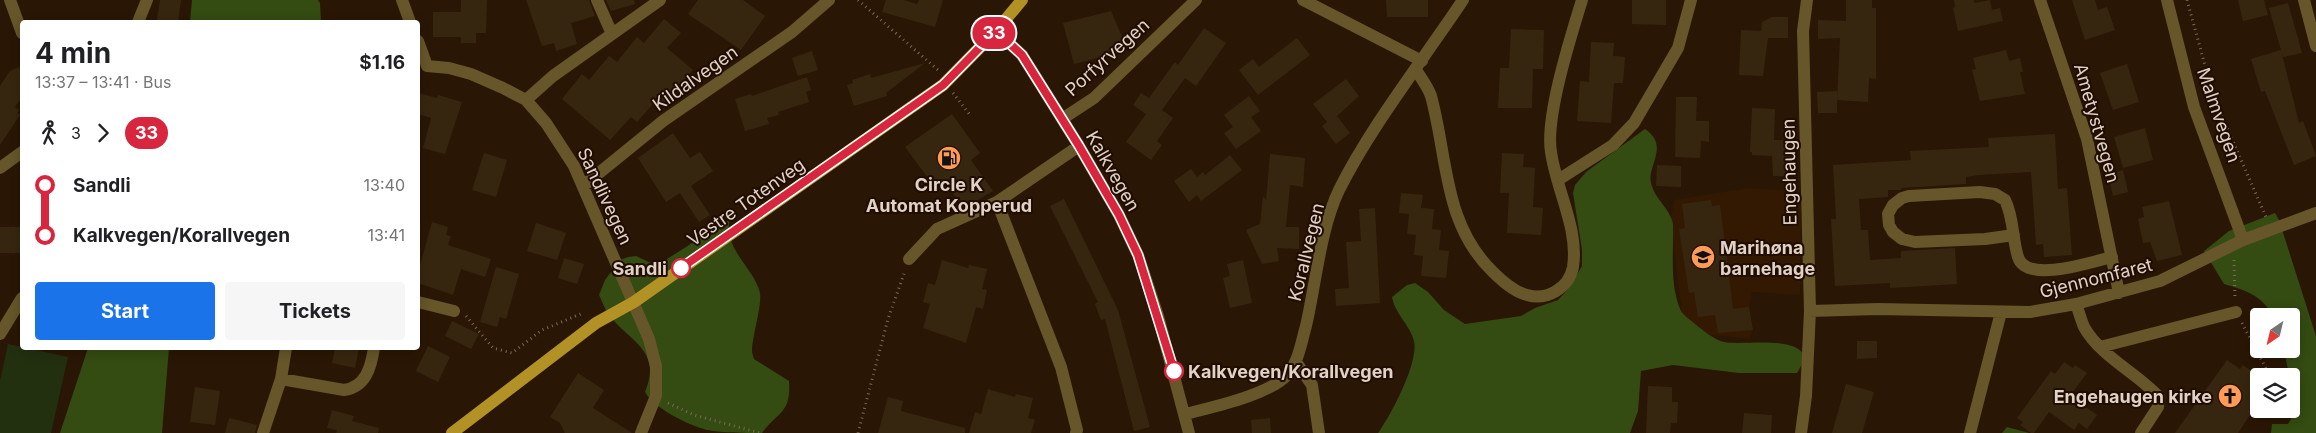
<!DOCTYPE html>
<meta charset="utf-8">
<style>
body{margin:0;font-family:Inter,sans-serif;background:#f6f6f6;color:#202124;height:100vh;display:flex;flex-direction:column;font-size:19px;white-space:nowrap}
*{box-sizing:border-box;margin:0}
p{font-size:16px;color:#757577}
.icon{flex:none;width:28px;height:28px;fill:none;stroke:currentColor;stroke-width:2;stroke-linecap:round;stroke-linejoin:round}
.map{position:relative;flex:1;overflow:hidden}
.details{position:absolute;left:20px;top:20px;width:400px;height:330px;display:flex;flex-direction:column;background:#fff;border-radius:5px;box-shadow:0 2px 12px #0003}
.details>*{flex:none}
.badge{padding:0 10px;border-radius:16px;font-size:18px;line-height:32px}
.needle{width:32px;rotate:215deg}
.controls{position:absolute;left:2250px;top:308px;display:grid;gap:10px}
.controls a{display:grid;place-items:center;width:50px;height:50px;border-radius:5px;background:#fff;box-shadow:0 2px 12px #0003;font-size:25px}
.map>.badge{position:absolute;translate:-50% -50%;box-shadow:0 0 0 2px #fff}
.legs{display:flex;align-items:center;gap:8px;height:55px;padding:0 15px;font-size:16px}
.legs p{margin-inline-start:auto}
.headline{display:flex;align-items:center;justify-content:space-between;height:85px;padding:0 15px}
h1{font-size:28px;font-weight:700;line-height:38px}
.button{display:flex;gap:10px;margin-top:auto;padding:10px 15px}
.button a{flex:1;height:58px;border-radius:5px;background:#1a73e8;color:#fff;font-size:20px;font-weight:700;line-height:58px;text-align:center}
.button a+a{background:#f6f6f6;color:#202124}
ul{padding:0 15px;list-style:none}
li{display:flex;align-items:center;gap:18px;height:50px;font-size:19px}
li i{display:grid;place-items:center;width:8px;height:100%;margin:0 6px;background:currentColor}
li i::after{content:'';width:12px;height:12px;margin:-6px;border:4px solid;border-radius:50%;background:#fff}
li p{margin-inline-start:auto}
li:first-child i{background:linear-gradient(#0000 50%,currentColor 0)}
li:last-child i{background:linear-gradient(currentColor 50%,#0000 0)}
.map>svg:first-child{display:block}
.built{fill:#331902}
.green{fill:#223010}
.forest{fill:#344b11}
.building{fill:#37260f}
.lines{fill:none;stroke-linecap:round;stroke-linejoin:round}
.path{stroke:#7a695a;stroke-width:3;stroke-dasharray:1 4;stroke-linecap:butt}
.minor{stroke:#665629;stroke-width:12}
.major{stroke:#b29125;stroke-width:12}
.line-1-casing{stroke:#fff;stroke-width:11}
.line-1{stroke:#d7263d;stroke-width:8}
.stop-1-dot{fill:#fff;stroke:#d7263d;stroke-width:2.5}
.labels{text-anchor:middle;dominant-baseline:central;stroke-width:4;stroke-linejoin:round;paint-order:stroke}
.street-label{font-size:18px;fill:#e0d2c7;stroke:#200c00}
.poi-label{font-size:18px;font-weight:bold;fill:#e0d2c7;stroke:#200c00}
.stop-label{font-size:18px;font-weight:bold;fill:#e0d2c7;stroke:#200c00;text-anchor:end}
</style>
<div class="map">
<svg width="2316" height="433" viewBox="0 0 2316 433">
<rect width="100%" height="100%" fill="#2a1604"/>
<path class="built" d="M1749,188L1796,191L1801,205L1800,295L1752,292L1749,308L1752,330L1750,339L1684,332L1671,218L1674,200Z"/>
<path class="green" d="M8,344L68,357L51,433H0V381Z"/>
<path class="forest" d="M192,0H318L320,3L321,22H190Z
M1645,129C1670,146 1647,165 1651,183C1655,200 1670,208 1673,224C1674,252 1669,285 1681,311C1684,316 1691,320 1695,324C1704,331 1713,339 1724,342C1743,346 1801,334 1805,359L1797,373H1739L1673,365L1641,371L1638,411L1630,433H1378C1391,415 1419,362 1414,341C1410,325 1395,314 1392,297L1407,285L1415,283L1428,292L1444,310L1465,324L1521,316L1535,308L1558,300L1569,288L1582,266V250L1573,193L1575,185L1586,172Z
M2275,213L2279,220L2316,336V433H2271L2272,424H2288C2299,409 2291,393 2291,376H2289L2284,349H2291V316H2273C2263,296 2245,290 2224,284L2204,251L2229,231Z
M730,219C722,248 755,269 760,293C762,306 752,336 752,352L754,359L789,381C791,414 779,410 762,433C744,433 724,433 707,430C690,426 652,407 645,392C661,353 635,344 612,319C606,313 603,303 599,295L605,280L620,260L628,257L636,256L651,263L667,259Z
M88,348H169L162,433H60Z
M2007,427L2029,433H2002Z"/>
<path class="building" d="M160,0H181L178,22L157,20Z
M461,0H487L486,33H476V43H461V37H433V12H461Z
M526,0H589L595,16L571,23L577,44L556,51L554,43L542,46Z
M606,0H634L635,4L611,11Z
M698,0H743L765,16L741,50L688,14Z
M886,0H904L917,4L919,0H943L935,27L882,12Z
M1386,0H1428V17H1387Z
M1632,0H1666V25L1632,24Z
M1846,0H1872V8H1876V79L1869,78L1868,102L1837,100L1840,38L1818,39V20L1846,21Z
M1954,0H1974V3L1990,0L1992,10L2000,8L2003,21L1958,31L1953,8L1955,7Z
M2072,0H2095L2098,10L2107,7L2115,30L2085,40Z
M2238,0H2264L2268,15L2243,21Z
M2288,3L2302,53L2283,57L2269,8Z
M1111,11L1126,46L1101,57L1074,64L1063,23Z
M1772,17H1788V38H1768L1763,76L1739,75L1741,30L1761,31L1762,22Z
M664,19L681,33L667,48L693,70L664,103L658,98L637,122L631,117L610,140L562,99L582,74L589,80L609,56L617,62L637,37L644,43Z
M1204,28L1226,43L1196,86L1185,78L1162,110L1173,118L1157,141L1162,145L1151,160L1126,142L1146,114L1133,105L1141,93L1149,98L1175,62L1178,65Z
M1511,29L1544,30L1543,69H1533L1532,108H1498L1500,68H1509Z
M1297,38L1310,55L1258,95L1239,70L1253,59L1259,67Z
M1591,42L1614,43L1613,56L1625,57L1623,83H1614L1611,123L1577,121L1580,81L1589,82Z
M2006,50L2009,61L2020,58L2023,72H2020L2025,94L1980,101L1972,70L1976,69L1973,58Z
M2281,50L2299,123L2303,121L2316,156L2294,165L2265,91L2261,92L2251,59Z
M812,51L818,70L798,76L792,58Z
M925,63L886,93L887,96L854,106L847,85L853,83L852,80L870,74L871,78Z
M2127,64L2139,102L2113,110L2100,73Z
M19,67L22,76V97L15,107L19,110L17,113L20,115L0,145V86L10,71Z
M807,77L811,90L806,92L809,102L778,112L779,115L767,118L769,124L745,131L735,99L751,94L752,96Z
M1346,79L1359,96L1337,116L1350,133L1336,144L1322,126L1327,122L1313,104Z
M1837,91V113H1818L1817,92Z
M418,93L437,98L438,95L462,102L445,154L423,148L431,118L418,114Z
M1249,96L1260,111L1251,117L1261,131L1236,149L1224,133L1233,127L1224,115Z
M1676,97H1697L1696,121H1709V142L1701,141L1700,158L1675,157Z
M1752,108L1775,109L1774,140H1797L1796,162H1788V176H1773L1772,156L1752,155V152H1750Z
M952,114L980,153L971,160L993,191L964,208L943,180L934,186L905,147Z
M2145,128L2153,160L2123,168L2114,137Z
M673,133L690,158L700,152L713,171L691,186L710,215L699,222L680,193L666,202L638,158Z
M2055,134L2058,189L2067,188L2072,255L2044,257L2043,244L2036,245L2031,172L1979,175L1966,177V184L1901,188V190H1888V197L1859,199L1861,230H1868L1870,260L1901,258V251L1955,248L1957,284L1890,288V283L1835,286L1831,219H1836L1833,165L1911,160L1910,151L1989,147L1988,138Z
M484,153L507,160L496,197L472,190Z
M1502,153L1524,154L1523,167L1535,168L1533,207L1543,208L1541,235L1507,233L1509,193H1500Z
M1270,154L1305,158L1303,187L1290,185L1286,227H1299V249L1277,248L1279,261L1262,264L1246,230L1260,224L1263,196L1266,200Z
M1230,155L1242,170L1201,201L1197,195L1189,202L1174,181L1191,169L1197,177L1203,172L1205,175Z
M1657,165L1681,166V187L1656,186Z
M2123,170L2128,192L2113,196L2108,174Z
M1401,193L1423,195L1421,208L1434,209L1432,229L1441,230L1439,250L1449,251L1446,278L1421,276L1423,256L1414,255L1416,235L1407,234L1409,214L1399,213Z
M1064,199L1118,310L1150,427L1134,431L1105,319L1101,320L1095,304L1098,302L1050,206Z
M1711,200L1712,206L1720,205L1733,309L1749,307L1753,330L1718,333L1715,315L1698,317L1694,292L1689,293L1679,229L1685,228L1682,204Z
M2169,201L2182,255L2157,261L2150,242L2143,243L2138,219L2144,217L2142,207Z
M1375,208L1380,303L1336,306L1335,289L1349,288L1346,242L1361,241L1359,209Z
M432,222L448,227L446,235L451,236L448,245L491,259L485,277L461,269L453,295L418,283V272Z
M536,223L566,233L557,260L527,251Z
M0,227H22V253H0Z
M564,258L584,264L577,284L558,278Z
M942,260L968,268L969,265L987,269L982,289L987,290L983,309L976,307L966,343L923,328L930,304L923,302L928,283L935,285Z
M1243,260L1252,303L1230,308L1223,278L1230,276L1227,264Z
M496,267L519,274L506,319L500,317L497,327L480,322Z
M452,321L479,334L471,349L445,336Z
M1857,341H1877V358L1857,359Z
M428,346L450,357L438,382L416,371Z
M335,348H359L355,368L332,363Z
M2227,360L2240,369L2243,365L2259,376V401L2238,433H2175Z
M2064,362L2073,368L2075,365L2087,373L2070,396L2097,415L2087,429L2079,423L2074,430L2049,412L2034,433H2031L2020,425L2023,422L2017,418L2051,371L2055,374Z
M578,373L604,390L593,408L632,433H565L560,423L550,417Z
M1846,384L1874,392L1862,433H1832Z
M1648,386L1672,387V402H1678L1677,423H1671L1670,433H1646Z
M195,387L220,391L215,425L190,422Z
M988,389L1015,397L1016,394L1033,398L1028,418L1035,420L1031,433H969L975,412L981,414Z
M888,397L903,401L901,411L965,428V433H878Z
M332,410L354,416L352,421L379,428L378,433H336L337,430L327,428Z
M1744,413L1772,415L1771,433H1742Z
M229,418L257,425L255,433H225Z
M1270,418L1271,433H1252L1251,420Z"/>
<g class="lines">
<path class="path" d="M858,0L938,70
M2187,0L2214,98L2266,217
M953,93L970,115
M2234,260L2235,299
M466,316L493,348L512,353L542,330L583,313
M2242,323L2270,376
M668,403L694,415L760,433
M858,433L888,319L905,271"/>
<path class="minor" d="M10,0L22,33
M402,0L410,22
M597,0L612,34
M1303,0L1422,61
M2040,0L2087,139L2119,293
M2167,0L2194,107L2243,240
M2304,0L2316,46
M138,22L147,0
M996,31L1022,55L1079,146L1119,215L1138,255L1158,316L1189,433
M418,41L427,66L449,68L471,74L503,88L526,100L546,123L574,166L649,339L656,366V396L641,433
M1416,70C1421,78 1428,87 1431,96C1448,158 1443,224 1493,272C1502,281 1514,292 1527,295C1547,301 1569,288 1573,267C1579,229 1556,189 1551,152C1545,117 1571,36 1582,0
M526,100L553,76L660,0
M1062,119L1094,98L1196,0
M0,168L22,152
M1558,180L1613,145L1634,123L1678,48L1691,0
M583,186L663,121L792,32L829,0
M997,202L1061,367L1077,430L1076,433
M2014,235L1985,239L1915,242L1902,239L1893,232L1889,225L1888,214L1893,205L1902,198L1909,196L1980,192L1995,194L2005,200C2014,218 2012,238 2018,257C2026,284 2092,262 2112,257
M909,259L937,229L997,202L1079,146
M418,302L454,311
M2076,304C2079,312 2081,320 2084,327C2101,357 2136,372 2159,397L2158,407L2141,433
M1810,311L1878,309L2030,312L2076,304L2160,281L2243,240L2316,213
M0,334L22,298
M2100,347L2236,312
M1296,362L1312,385L1319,433
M281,379L344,390C366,387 371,367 374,348
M1186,414C1212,407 1269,395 1287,375C1299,361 1301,343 1306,326C1316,283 1320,230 1339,190C1371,126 1423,60 1463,0
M263,433L281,379L286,348
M1801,433L1806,396L1810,311L1803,31L1807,0
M1970,433L2001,312"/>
<path class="major" d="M452,433L596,323L634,302L943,85L996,31L1022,0"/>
</g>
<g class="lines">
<g class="line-1-casing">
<path id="line-1" d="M681,268L943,85L996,31L1022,55L1079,146L1119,215L1138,255L1174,371"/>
</g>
<use href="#line-1" class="line-1"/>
</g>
<defs>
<g id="fuel-disc" transform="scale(1.25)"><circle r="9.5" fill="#fe9b58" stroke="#200c00"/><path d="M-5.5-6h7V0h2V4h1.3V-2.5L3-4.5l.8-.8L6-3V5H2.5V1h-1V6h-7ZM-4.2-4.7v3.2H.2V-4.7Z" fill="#111"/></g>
<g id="school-disc" transform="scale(1.25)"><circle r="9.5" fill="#fe9b58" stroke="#200c00"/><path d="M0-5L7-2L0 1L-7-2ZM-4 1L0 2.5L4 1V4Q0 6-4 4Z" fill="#111"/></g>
<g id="church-disc" transform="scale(1.25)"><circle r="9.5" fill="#fe9b58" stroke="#200c00"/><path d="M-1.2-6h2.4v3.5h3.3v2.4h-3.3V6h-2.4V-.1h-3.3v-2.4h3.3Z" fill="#111"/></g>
</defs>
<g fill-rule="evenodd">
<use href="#fuel-disc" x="949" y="158"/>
<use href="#school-disc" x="1703" y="257"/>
<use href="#church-disc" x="2230" y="396"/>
</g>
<g class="stop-1-dot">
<circle cx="681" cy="268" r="9"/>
<circle cx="1174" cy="371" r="9"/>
</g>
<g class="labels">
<g class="street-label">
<text transform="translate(1107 57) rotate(-42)">Porfyrvegen</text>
<text transform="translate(695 78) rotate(-35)">Kildalvegen</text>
<text transform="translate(2219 115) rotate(71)">Malmvegen</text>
<text transform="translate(2097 123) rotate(74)">Ametystvegen</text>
<text transform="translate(1113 171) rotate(60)">Kalkvegen</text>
<text transform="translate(1789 172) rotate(-91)">Engehaugen</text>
<text transform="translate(605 196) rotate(65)">Sandlivegen</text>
<text transform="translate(746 202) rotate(-35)">Vestre Totenveg</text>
<text transform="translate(1306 252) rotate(-76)">Korallvegen</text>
<text transform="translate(2096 278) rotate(-14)">Gjennomfaret</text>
</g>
<g class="poi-label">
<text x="949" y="184">Circle K<tspan x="949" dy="21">Automat Kopperud</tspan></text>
<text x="1720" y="247" text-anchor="start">Marihøna<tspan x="1720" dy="21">barnehage</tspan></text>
<text x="2212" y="396" text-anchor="end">Engehaugen kirke</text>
</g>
<g class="stop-label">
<text x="667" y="268">Sandli</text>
<text x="1188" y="371" text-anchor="start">Kalkvegen/Korallvegen</text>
</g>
</g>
</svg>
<div class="controls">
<a><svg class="needle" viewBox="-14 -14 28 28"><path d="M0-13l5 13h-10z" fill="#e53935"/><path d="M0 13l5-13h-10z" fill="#757577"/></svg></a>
<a><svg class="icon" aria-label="layers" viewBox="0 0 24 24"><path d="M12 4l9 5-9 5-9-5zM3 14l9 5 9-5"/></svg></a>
</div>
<b class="badge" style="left:994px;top:33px;background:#d7263d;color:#fff">33</b>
<section class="details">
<div class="headline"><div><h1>4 min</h1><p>13:37 – 13:41 · Bus</p></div><b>$1.16</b></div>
<div class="legs"><svg class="icon" aria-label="walk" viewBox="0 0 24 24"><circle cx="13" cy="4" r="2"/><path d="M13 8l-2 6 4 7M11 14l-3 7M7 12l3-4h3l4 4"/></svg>3<svg class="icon" aria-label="forward" viewBox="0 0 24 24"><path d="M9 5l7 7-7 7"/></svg><b class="badge" style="background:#d7263d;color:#fff">33</b></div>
<ul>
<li><i style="color:#d7263d"></i><b>Sandli</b><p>13:40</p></li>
<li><i style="color:#d7263d"></i><b>Kalkvegen/Korallvegen</b><p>13:41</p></li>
</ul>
<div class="button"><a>Start</a><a>Tickets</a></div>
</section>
</div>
